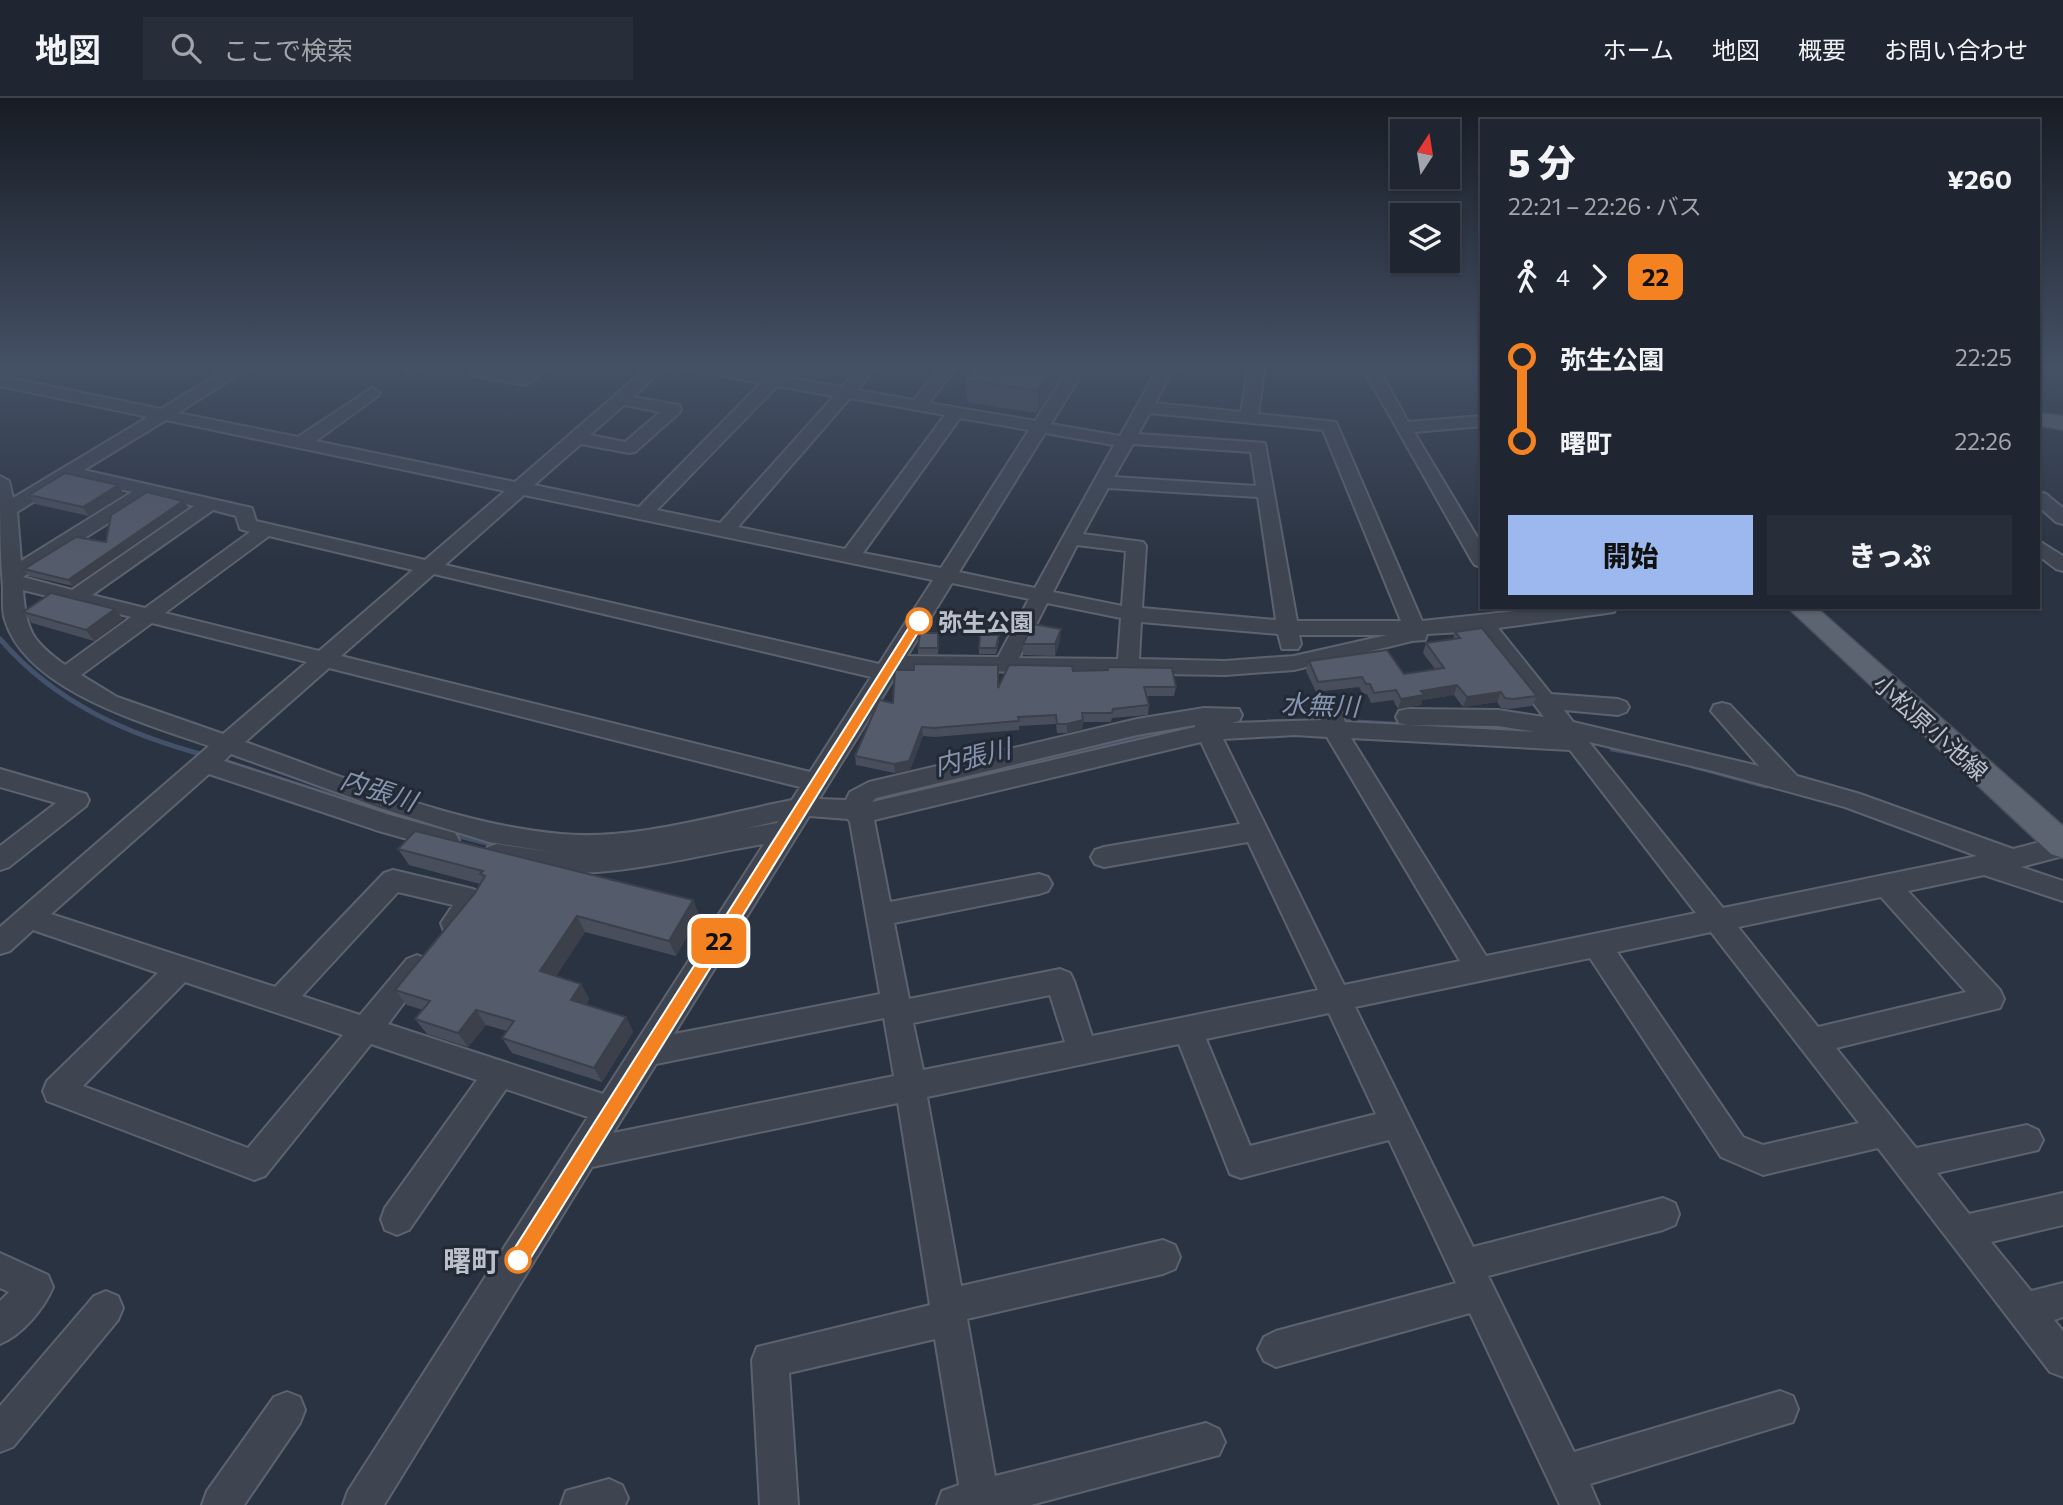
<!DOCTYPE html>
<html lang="ja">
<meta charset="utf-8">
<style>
body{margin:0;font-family:Commissioner,"Noto Sans JP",sans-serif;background:#282e39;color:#f1f3f6;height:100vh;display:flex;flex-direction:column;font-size:26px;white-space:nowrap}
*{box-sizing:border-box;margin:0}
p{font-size:23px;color:#a2a5ab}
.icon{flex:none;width:38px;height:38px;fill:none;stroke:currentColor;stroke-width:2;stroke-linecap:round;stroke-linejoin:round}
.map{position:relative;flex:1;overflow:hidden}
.details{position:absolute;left:1480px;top:21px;width:560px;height:490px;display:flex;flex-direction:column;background:#202631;border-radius:0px;box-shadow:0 2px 5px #0004,0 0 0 2px #3d434d}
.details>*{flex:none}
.badge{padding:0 14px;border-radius:10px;font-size:24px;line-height:46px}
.needle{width:46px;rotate:12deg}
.tools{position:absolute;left:1390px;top:21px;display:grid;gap:14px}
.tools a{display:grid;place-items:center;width:70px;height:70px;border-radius:0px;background:#202631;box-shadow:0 2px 5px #0004,0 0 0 2px #3d434d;font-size:35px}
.map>.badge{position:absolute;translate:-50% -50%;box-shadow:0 0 0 4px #fff}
.legs{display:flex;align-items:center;gap:10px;height:77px;padding:0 28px;font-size:23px}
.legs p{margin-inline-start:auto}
.headline{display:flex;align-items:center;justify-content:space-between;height:119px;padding:0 28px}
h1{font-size:38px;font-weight:800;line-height:52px}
.button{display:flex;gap:14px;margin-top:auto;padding:14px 28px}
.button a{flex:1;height:80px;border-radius:0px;background:#9db8ee;color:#111;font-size:28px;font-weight:800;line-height:80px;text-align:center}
.button a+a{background:#282e39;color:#f1f3f6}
ul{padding:0 28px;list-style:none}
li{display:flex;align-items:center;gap:24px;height:84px;font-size:26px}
li i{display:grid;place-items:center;width:10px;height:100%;margin:0 9px;background:currentColor}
li i::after{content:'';width:18px;height:18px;margin:-9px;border:5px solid;border-radius:50%;background:#202631}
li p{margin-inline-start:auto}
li:first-child i{background:linear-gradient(#0000 50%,currentColor 0)}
li:last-child i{background:linear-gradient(currentColor 50%,#0000 0)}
header{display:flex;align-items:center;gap:42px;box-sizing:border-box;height:98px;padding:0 35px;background:#202631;border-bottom:2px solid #3d434d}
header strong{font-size:33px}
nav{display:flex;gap:38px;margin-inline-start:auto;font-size:24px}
.search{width:490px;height:63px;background:#282e39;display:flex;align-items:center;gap:18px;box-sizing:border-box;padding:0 24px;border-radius:0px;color:#a2a5ab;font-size:26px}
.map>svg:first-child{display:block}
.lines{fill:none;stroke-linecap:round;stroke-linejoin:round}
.stream-far1{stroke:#44516a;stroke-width:5}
.stream{stroke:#44516a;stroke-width:7}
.minor-casing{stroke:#5c636e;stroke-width:4}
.major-casing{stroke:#484e5a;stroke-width:3}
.minor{fill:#3e4551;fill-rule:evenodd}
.major{fill:#5c6471;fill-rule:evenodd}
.wall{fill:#484e5c}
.shaded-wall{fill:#3b404b}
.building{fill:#545b6b;stroke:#3b404b;stroke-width:2}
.line-1{fill:#f58220;stroke:#fff;stroke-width:2}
.stop-1-dot{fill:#fff;stroke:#f58220;stroke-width:3.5}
.labels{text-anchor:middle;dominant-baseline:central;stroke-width:6;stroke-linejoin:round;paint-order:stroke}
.stop-label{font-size:24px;font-weight:bold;fill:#bbc0cb;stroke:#232a36;text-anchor:start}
.street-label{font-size:24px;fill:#bbc0cb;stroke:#232a36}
.water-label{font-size:26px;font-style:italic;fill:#8695af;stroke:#232a36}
.near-stop-label{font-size:28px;font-weight:bold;fill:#bbc0cb;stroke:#232a36;text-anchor:end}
</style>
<header>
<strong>地図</strong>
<div class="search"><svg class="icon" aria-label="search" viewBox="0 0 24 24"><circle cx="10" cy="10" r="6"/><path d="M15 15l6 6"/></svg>ここで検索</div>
<nav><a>ホーム</a><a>地図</a><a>概要</a><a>お問い合わせ</a></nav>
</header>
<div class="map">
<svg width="2063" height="1407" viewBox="0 0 2063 1407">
<rect width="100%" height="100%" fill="#2a3341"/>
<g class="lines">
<path class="stream-far1" d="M0,541C55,605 128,637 208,658
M1337,623L1504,632
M1267,624L1294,623
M1612,651L1656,659
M218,661L386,715
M1693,668L1766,688
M868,705L1086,650L1200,629"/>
<path class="stream" d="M381,713L411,723
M448,734L502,748"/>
<g class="minor-casing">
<path id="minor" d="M233,267H253L178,315L298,339L372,290L380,295L378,298L316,343L515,384L650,267H668L633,299L679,307L681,311L679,315L635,354L629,355L581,346L534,387L639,409L761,285L688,272L680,267H717L770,277L782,268L790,273L785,279L842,289L861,267H878L857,292L914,302L941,267H958L929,305L1035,323L1071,267H1087L1051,326L1120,338L1160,267H1176L1155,305L1241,314L1249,267H1265L1258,316L1336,324L1422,523L1555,509H1617L1614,514L1607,515L1498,530L1551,596L1618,601L1626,604L1629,609L1626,614L1618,617L1564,612L1573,624L1759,668L1711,613L1714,607L1722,605L1730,607L1797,678L1860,696L2013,751L2063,738V758L2021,769L2063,783V803L1984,777L1908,793L2000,892L2004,901L2000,910L1836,950L1916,1050L2027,1027L2038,1032L2043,1042L2038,1052L1937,1075L1969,1116L2063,1095V1127L1991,1144L2031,1193L2063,1185V1219L2054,1222L2063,1233V1279L2050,1274L1878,1050L1763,1077L1721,1059L1590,860L1355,909L1473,1149L1663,1100L1675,1105L1679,1116L1675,1127L1663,1132L1488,1178L1574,1354L1780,1293L1793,1298L1798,1311L1793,1324L1590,1386L1599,1407H1560L1470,1215L1276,1269L1264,1263L1258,1251L1264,1239L1276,1233L1456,1185L1389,1042L1241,1080L1230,1076L1179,946L927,999L961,1188L1163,1142L1175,1147L1180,1159L1175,1171L1163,1176L967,1221L995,1378L1206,1325L1219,1331L1225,1344L1219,1357L1031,1407H937L942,1393L959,1387L935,1241L789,1275L798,1407H760L752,1262L757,1249L930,1207L898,1005L592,1069L384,1407H343L348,1393L588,1019L506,991L409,1132L397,1137L385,1132L381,1121L385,1110L477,982L371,946L265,1078L254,1082L47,1003L43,993L47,983L158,875L33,832L10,853L0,856V829L209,648C147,626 26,593 5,522C2,513 3,500 3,490C0,453 0,415 0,378L9,383L13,400L148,319L0,288V278L161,311ZM777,288L834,298L720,425L657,412ZM850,300L945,317L845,451L738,429ZM624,307L660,314L625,344L590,337ZM1150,315L1323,332L1401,523H1297L1265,345L1138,336ZM960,320L1029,332L941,470L863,455ZM166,322L505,393L425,462L256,423L252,410L84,372ZM1045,335L1114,347L1035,490L959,474ZM1133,346L1251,354L1256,388L1114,379ZM72,380L132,394L21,463L17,414ZM1108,390L1258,399L1276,522L1142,510L1146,448L1143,444L1083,436ZM524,397L933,482L879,566L445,467ZM151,398L194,408L72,492L23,479ZM213,412L236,418L240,431L250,434L145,510L92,497ZM269,438L413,472L319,553L165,515ZM1077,447L1126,453L1122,508L1053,494ZM434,476L871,579L810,674L341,558ZM952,485L1029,501L998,559L907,558ZM23,492L131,519L65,567C32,543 26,533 23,492ZM1047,505L1121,520L1118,561L1019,560ZM1141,524L1278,536L1282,551H1298L1301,546L1299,537H1387L1294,558L1225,563L1139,561ZM152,525L307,564L223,636L117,599L81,577ZM1478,533L1544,619L1498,612L1407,611L1399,613L1396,619L1399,625L1407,627L1345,624L1341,612L1333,610L1325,612L1322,622L1232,625L1239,623L1242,617L1239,611L1204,610L1137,621L869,684L850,694L846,702L819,701L899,572L1225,577L1294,572L1412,543L1425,542L1427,536ZM329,570L800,689L792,702C721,716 633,743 561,736C452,726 347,680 245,644ZM1195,627V629L872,704L876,700L1137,637ZM1409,627L1498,628L1536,634ZM1295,637L1327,639L1460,863L1344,887L1223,641ZM1351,640L1570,652L1696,815L1486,858ZM1201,644L1240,726L1104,749L1095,752L1091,759L1095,766L1104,769L1248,744L1318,892L1092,938L1074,883L1070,875L1060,871L909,901L894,825L1039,796L1048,793L1052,786L1048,779L1039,776L890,804L874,722ZM1589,644L1713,673L1845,709L1977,758L1723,810ZM231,656L380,710L489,744L556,755L497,746L488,749L484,756L488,763C579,792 673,761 764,746L603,996L388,926L431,869L427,861L417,857L407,861L360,917L302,898L398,794L453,807L441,825L444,833C465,840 478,819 486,802L482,795L473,791L393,772L384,775L275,889L51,816L209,676L379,733L446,752L455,749L459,742L455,735L390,717L224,663ZM809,718L848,721L850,724L880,896L674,936ZM778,723L777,725L743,731ZM1881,799L1966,894L1818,929L1738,829ZM1711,834L1859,1025L1763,1047L1743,1039L1617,854ZM185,884L343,937L248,1050L83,988ZM1050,897L1065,944L923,972L913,925ZM1329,915L1376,1016L1250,1048L1206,941ZM884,920L894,978L613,1035L656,966Z
M404,267H422L410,275L404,273Z
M476,267H494L490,271L520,277L532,267H551L529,285L523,287L471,277L469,274Z
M1361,267H1377L1408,324L1482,318V328L1414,334L1482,447V469L1475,467L1472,463Z
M2039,394L2046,396L2063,410V426L2056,424L2039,409Z
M2039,443L2063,458V473L2056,471L2039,458Z
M0,671L86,696L89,702L86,708L9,769L0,772V748L56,705L0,689Z
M0,1155L48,1177L53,1189C44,1211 22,1237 0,1246V1203L9,1194L0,1190Z
M106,1193L118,1198L123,1210L118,1222L13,1349L0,1354V1308L94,1198Z
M287,1294L300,1299L305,1312L300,1325L244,1407H202L207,1393L274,1299Z
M609,1381L622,1387L628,1400L625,1407H561L566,1393Z"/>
</g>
<g class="major-casing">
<path id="major" d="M2039,315L2063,318V332L2039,327Z
M1787,509H1816L2063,728V760L2051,756Z"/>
</g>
<use href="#minor" class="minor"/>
<use href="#major" class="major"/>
</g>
<path class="wall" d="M1067,267L1037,315L967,304L966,282Z
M124,396L89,418L35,406L29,397Z
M183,403L188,409L73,488L29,478L24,471L106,444Z
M115,511L123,521L94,543L32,525L23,514Z
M1455,534L1537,598L1532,608L1509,611L1501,610L1497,604L1463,609L1454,597L1422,602L1421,607L1398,611L1393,602L1371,605L1367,596H1363L1359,589L1316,594L1306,573L1309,563L1404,576L1435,571L1423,555L1426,545L1453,541Z
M999,537V543L996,556H979V550Z
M939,541L938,556H918V550Z
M1060,542L1055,558L1023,557V546Z
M1073,573L1176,589L1174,598H1146L1149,607L1148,617L1112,620L1111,624H1083L1082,631L1067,635H1057L1056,626L1019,628V632L935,639L923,638L910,672L895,675L856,667L855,658L893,605L998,589Z
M398,751L693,802L699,817L676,858L585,834L556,878L581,886L589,901L586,907L626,919L633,934L602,984L512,955L502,940L507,933L486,927L468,949L427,936L415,921L423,912L407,907L395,892L475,795L480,786L409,767Z"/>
<path class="shaded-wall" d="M1054,267H1067L1037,315V293Z
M118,387L124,396L89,418L83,409Z
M183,403L188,409L73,488L68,482Z
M115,511L123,521L94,543L86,532Z
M1061,531L1060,542L1055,558V546Z
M1457,587L1454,597L1422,602L1421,607L1398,611L1401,601L1421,593Z
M1501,594L1497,604L1463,609L1467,599Z
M1083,622L1082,631L1067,635V626Z
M922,629L923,638L910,672L895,675L894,666Z
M693,802L699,817L676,858L669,843Z
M577,818L585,834L549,888L540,873Z
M581,886L589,901L579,917L571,902Z
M476,912L486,927L468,949L458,935Z
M626,919L633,934L602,984L594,970Z"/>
<path class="building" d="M976,267H1054L1037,293L966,282Z
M65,375L118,387L83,409L29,397Z
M147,394L183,403L68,482L24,471L76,439L106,444L111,417Z
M51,495L115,511L86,532L23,514Z
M1033,526L1061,531L1055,546H1023Z
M1482,530L1537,598L1513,601L1505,600L1501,594L1467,599L1457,587L1421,593L1424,597L1401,601L1396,592L1374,595L1370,586H1366L1362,579L1318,584L1309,563L1387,552L1404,576L1444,570L1426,545L1460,540L1455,534Z
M920,535H938V550H918Z
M980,537H999L996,550H979Z
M914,566L998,567V590L1009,567L1072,568L1073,573L1108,572V569L1172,570L1176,589H1144L1149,607L1113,611L1112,615H1082L1083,622L1067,626H1057L1056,617L1018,619L1019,623L934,630L922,629L909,663L894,666L855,658L879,602L893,605L895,572H914Z
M415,733L693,802L669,843L577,818L540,873L581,886L571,902L626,919L594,970L502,940L514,923L476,912L458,935L415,921L430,903L395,892L475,795L485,778L480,776L483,773L398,751Z"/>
<linearGradient id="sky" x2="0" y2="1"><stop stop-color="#171c24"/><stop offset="0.58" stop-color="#445065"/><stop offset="1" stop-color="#445065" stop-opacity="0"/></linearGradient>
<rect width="2063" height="464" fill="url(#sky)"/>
<path class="line-1" d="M919,519L925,523L525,1169L518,1172L511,1169L509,1162L511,1156L913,523Z"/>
<g class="stop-1-dot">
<circle cx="919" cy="523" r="12"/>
<circle cx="518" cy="1162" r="12"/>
</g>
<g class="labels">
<g class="stop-label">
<text x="938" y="523">弥生公園</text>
</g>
<g class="street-label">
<text transform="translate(1931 629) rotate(42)">小松原小池線</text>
</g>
<g class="water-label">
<text transform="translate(1320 606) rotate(2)">水無川</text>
<text transform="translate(972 658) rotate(-14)">内張川</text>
<text transform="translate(379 691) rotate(18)">内張川</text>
</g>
<g class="near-stop-label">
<text x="499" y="1162">曙町</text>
</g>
</g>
</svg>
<div class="tools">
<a><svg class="needle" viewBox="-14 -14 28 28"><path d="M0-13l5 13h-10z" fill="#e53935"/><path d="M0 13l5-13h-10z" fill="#a2a5ab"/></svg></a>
<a><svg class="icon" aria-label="layers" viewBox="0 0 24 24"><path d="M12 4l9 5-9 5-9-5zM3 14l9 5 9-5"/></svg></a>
</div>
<b class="badge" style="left:719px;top:843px;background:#f58220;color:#111">22</b>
<section class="details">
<div class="headline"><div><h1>5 分</h1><p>22:21 – 22:26 · バス</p></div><b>¥260</b></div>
<div class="legs"><svg class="icon" aria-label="walk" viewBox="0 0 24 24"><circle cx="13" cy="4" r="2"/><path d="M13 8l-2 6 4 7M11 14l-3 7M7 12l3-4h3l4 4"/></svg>4<svg class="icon" aria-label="forward" viewBox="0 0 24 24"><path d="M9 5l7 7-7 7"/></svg><b class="badge" style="background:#f58220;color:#111">22</b></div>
<ul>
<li><i style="color:#f58220"></i><b>弥生公園</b><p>22:25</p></li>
<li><i style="color:#f58220"></i><b>曙町</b><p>22:26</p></li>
</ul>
<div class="button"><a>開始</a><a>きっぷ</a></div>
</section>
</div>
